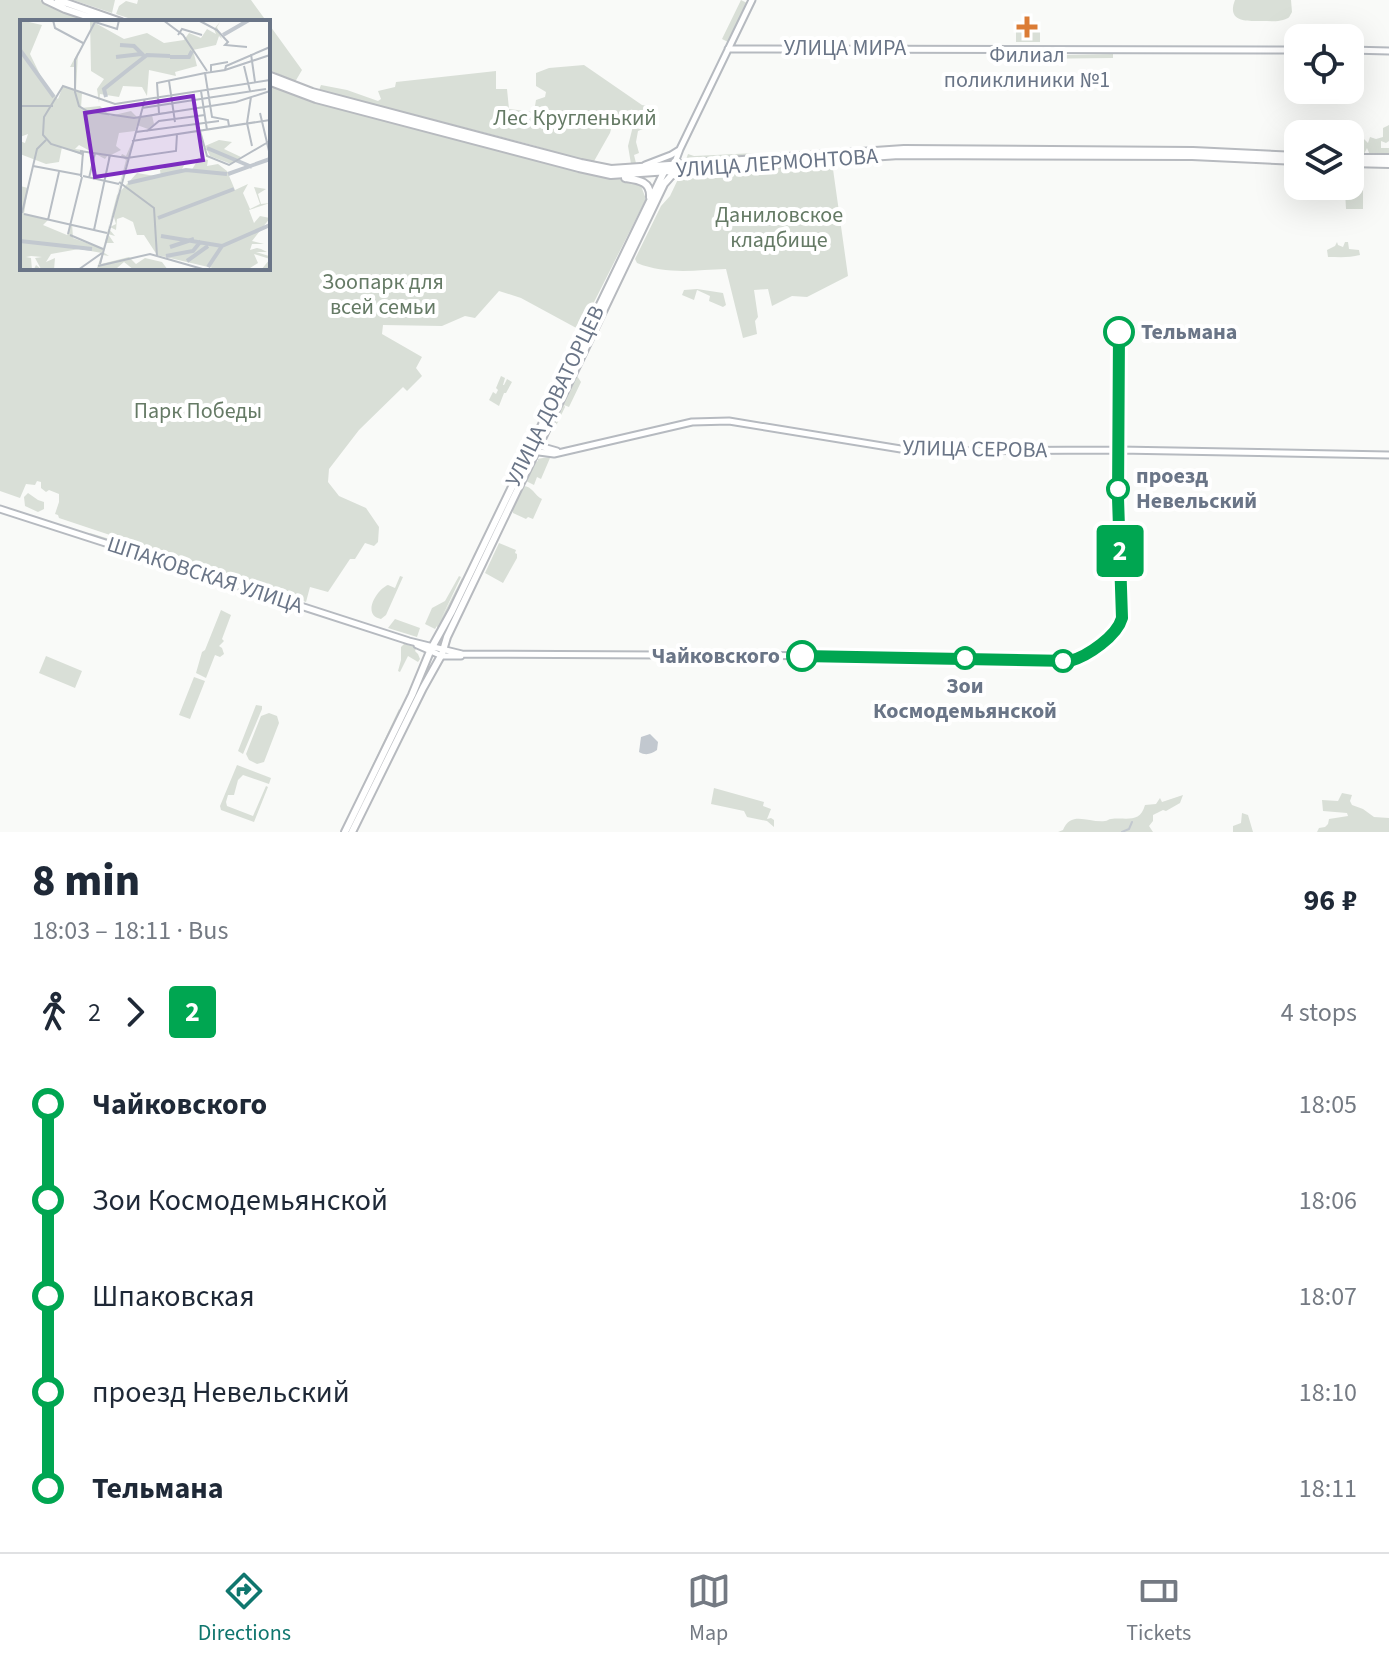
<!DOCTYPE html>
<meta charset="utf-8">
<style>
body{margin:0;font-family:"Source Sans 3",sans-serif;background:#f6f6f7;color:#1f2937;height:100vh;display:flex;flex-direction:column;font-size:30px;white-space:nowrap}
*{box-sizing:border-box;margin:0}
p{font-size:26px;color:#747a83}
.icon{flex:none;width:44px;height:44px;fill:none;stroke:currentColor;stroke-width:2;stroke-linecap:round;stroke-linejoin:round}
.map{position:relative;height:832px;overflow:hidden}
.sheet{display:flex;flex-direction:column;background:#fff;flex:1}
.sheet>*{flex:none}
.badge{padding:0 16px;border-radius:6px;font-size:28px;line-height:52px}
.fabs{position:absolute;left:1284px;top:24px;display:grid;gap:16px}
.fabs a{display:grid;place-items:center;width:80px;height:80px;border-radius:16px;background:#fff;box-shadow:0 8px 32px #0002;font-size:40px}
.map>.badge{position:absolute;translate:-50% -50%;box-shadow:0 0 0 4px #fff}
.legs{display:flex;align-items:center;gap:12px;height:88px;padding:0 32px;font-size:26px}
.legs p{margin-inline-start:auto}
.overview{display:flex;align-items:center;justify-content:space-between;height:136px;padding:0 32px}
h1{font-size:44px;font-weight:800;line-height:60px}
ul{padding:0 32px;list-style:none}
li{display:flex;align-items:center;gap:28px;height:96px;font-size:30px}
li i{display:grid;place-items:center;width:12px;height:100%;margin:0 10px;background:currentColor}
li i::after{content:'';width:20px;height:20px;margin:-10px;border:6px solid;border-radius:50%;background:#fff}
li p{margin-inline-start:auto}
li:first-child i{background:linear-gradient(#0000 50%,currentColor 0)}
li:last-child i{background:linear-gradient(currentColor 50%,#0000 0)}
.menu{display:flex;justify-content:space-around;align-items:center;height:112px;border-top:2px solid #e0e1e3;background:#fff;font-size:22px;color:#747a83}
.menu a{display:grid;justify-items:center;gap:4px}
.menu .selected{color:#0f766e}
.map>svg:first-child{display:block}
.green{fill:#d9dfd7}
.water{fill:#c2c8cf}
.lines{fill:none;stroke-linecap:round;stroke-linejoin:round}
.stream{stroke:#c2c8cf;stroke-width:2}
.secondary-casing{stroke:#b6bac0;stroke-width:9}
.primary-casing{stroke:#b7babf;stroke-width:10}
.secondary{stroke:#fff;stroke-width:5}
.primary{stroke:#fff;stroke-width:6}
.line-1-casing{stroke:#fff;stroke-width:18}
.line-1{stroke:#00a651;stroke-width:12}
.poi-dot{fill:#db7c36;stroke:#fff;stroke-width:3}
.stop-1-dot{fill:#fff;stroke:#00a651;stroke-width:4}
.labels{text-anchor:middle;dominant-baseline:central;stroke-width:8;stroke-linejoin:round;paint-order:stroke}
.street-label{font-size:22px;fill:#6a7587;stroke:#fff}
.poi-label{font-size:22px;fill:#6a7587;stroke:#fff}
.park-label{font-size:22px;fill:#657a65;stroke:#fff}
.stop-label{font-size:22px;font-weight:bold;fill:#6a7587;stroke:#fff;text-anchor:start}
.inset-river{fill:none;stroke:#c2c8cf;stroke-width:4}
.inset-road{fill:none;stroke:#b7bdc4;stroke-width:2}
.view{fill:#7b2cbf;fill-opacity:0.15;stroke:#7b2cbf;stroke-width:4}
.inset-edge{fill:none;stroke:#6a7587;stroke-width:4}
</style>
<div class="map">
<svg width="1389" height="832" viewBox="0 0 1389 832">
<rect width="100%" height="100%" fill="#f9faf8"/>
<path class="green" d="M0,0H40L61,10L96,22H22V268H268V84L311,101L596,175L635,182L641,186L646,199L580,330L521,298L499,291L475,318L465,316L442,326L383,325L382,334L422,357L416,368L422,376L407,391L403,387L359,430L329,469L328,482L339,496L366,508L379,527L378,542L374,546L365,543L355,559H350L328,592L310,587L306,602L252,584L251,585L224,576L222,573L221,576L217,575L214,570L209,568L59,518L58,515L55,514L59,502V494L49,490L46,492L41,488V482L37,481L35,485L26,484L20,498L0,491Z
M73,0H115L112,13Z
M138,0H251L267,22H140L116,14L119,6L126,1L137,4Z
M741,0L747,3L728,42L722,39Z
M1235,0H1291L1292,12C1289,17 1290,18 1283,20C1277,22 1269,21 1263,21C1248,21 1226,23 1235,0Z
M268,23L302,70L295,82L268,69Z
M1016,30H1040V42H1016Z
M1113,54V58L1023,59L1022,56Z
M584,65L642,105L647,106L655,124L638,131L636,142L639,153L634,155L636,163L631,164L628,146L635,118L615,115L610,133L593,163L532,145L319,90L321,85L347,90L378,101L381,99L378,91L395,87L396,82L496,71V89H507L509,109L534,112L536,100L545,97L546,92L536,86V73L549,68Z
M1389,125V141L1386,143L1381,141V148H1389V155H1370L1367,148L1364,154L1354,156L1350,153L1351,141L1356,144L1358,138H1363L1368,143L1370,137L1376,139L1383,137V128Z
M756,153L754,156L685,162L688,154L694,156Z
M832,162L848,276L807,297L792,296L772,306L768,289L754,290L758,317L755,321L757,334L743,338L726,269C696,270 666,275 637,263L635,259L661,206L670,196L680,175L688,173Z
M1350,181H1360L1363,184V209H1346L1345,192L1343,186H1350Z
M1337,242L1338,245L1343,247L1345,242H1348L1349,249L1359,250L1360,255C1349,258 1339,257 1328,257L1327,250L1335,246Z
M697,289L723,293L726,305L723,307L709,301L710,296L697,290L694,300L682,295L684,290Z
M501,376L505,378L503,385H504L507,379L512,382L506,393H504L499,406L489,400L493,392L496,394L498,390L496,388Z
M577,376L581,382L569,407L564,405L565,407L556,426L554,424Z
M549,457L550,458L541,479L537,477L534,485L526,481L533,463L538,461L537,459Z
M521,484L522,486C532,485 534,495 542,499L533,519L528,517L526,519L513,513L512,509L510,511L509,510Z
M28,493L38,500L44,502V509L38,512L25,506L24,497Z
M90,533L181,561L189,564V566L91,536Z
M499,543L516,550L515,553L517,554V558L503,583L485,573Z
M400,576L403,577L386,615L381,619C361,615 377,589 388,585L395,588Z
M459,576L461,577L441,619L462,578V583L438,630L437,626L435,629L425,624L432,608L445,601Z
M221,610L231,615L222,639L224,641L219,646L222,648L224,654L220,657L215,655L206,678L196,673L202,652L205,650Z
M395,619L420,628L417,637L388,628Z
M405,643L417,647L415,651L418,654L420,659L418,662L408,656L400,672L398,671L401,660V647Z
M46,656L82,671L75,688L39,673Z
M194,677L205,681L190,719L179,715Z
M256,705L262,706V709L243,754L238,751Z
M399,709L400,711L348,820L347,819Z
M269,713L277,716L279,723L264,762L257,764L249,760L246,754L261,716Z
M237,765L271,778L269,784L243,775L238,780L234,795H228L226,802L227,806L253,816L266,786L268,787L254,822L221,810L220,806Z
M714,788L764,802L763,806L771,809L767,819L771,818L774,820V827L767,821L747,817L744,811L711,804Z
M1342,793L1352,795L1350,801L1352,805L1363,809L1374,817L1389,818V832H1317L1319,828L1325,827L1328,824L1329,819L1348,816L1347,813L1323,811L1322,800L1338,801Z
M1183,795L1180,803L1166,811L1163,810L1153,815V821L1149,826L1153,832H1058L1063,830C1071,810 1089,823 1105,821C1107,821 1109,819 1111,819C1126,817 1140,824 1145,805L1156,804L1160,798L1162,802Z
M1242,813L1248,815L1253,832H1233V826L1241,823Z"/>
<path class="water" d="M650,734L658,742L657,750C651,754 646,756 639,752L641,737Z"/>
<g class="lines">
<path class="stream" d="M1122,832L1129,829L1132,822"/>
<g class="secondary-casing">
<path id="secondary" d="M728,49L1298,50
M1350,50L1389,51
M645,165L671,155L679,150
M674,165L680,149L752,0
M536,445L557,451
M531,446L539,452L554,454L692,422L729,421L913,451L1119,450L1389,455
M0,509L409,641L462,654L894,656L1070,661C1090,655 1111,639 1122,622L1119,450
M417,645L442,656H461"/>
</g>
<g class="primary-casing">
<path id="primary" d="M46,0L65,9L104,22
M58,0L121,22
M268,75L312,92L581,163L611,169L904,149L1193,151L1298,156
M268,81L316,99L579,168L611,175L899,155L1192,156L1298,161
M1350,158H1389
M1350,163L1389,164
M625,178C638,180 651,181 650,197
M345,832L412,695L431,649L452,611L664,172
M352,832L423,688L442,654L447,637L664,184L671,176L677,173"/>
</g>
<use href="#secondary" class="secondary"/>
<use href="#primary" class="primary"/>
</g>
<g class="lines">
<g class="line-1-casing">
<path id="line-1" d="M802,656L1070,661C1088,656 1117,636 1122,618L1118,498L1119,332"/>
</g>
<use href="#line-1" class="line-1"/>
</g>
<path class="poi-dot" d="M1023 15h8v8h8v8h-8v8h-8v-8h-8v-8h8z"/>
<g class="stop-1-dot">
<circle cx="1119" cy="332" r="14"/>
<circle cx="1118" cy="489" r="10"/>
<circle cx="802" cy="656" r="14"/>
<circle cx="965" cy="658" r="10"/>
<circle cx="1063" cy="661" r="10"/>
</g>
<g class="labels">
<g class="street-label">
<text x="845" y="48">УЛИЦА МИРА</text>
<text transform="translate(777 163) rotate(-4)">УЛИЦА ЛЕРМОНТОВА</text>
<text transform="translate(555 396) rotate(-64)">УЛИЦА ДОВАТОРЦЕВ</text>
<text transform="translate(975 449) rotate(1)">УЛИЦА СЕРОВА</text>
<text transform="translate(205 575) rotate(18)">ШПАКОВСКАЯ УЛИЦА</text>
</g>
<g class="poi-label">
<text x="1027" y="55">Филиал<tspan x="1027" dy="25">поликлиники №1</tspan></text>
</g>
<g class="park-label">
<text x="575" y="118">Лес Кругленький</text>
<text x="779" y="215">Даниловское<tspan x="779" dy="25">кладбище</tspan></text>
<text x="383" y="282">Зоопарк для<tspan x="383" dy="25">всей семьи</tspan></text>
<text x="198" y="411">Парк Победы</text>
</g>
<g class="stop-label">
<text x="1141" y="332">Тельмана</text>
<text x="1136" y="476">проезд<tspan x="1136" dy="25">Невельский</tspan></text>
<text x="780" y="656" text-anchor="end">Чайковского</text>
<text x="965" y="686" text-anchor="middle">Зои<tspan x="965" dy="25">Космодемьянской</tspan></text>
</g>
</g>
<g transform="translate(20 20)">
<rect width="250" height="250" fill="#f9faf8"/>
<path d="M0,0L22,5L10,34L27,69L38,79L43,66L54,69V47H50L58,32L56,70L67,74L62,73L61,88L80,86L90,96L111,91L117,97L119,96H126L137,93L169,89L132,95L134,104L128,109L117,105L115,111L99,113L96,126L101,130L89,136V146L88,135L85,139L59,125L55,129L63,130L64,136L42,127L39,142L26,144L0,134V121L5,123L8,114L0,117ZM70,0L104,19L127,13L144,23L164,20L169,13L181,18L187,9L196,14L194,9L200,2L197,7L202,19L199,16L196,25L173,30L177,46L155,52L156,56L129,50L127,76L122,67L103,66L99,77L80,74L79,83L77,69L84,59L71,51ZM116,113L97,175L117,153L141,157L140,150L167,140L162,149L171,151L176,143L168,144L179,138L188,140L187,146L198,144L207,151L215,170L228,164L223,173L230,189L240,184L234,167L246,169L238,174L241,184L250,183L229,190L234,203L240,196L250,198L232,221L244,224H232L230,230L237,228L241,229L247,232H236L249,236L250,238V247L248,250H241L250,239L234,234L238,243L230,248L201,250L137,235L124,215H117L113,202L103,197L97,199L96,210L90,207L96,204L93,194L88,208L95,216L88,214L94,223H85L83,232L89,236L83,235L81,244L109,237L116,244L125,238L142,242L148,250H114L104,242L97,248L58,250L77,248L82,233L59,229L31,234L26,242L35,238L34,250H17L14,249L16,245L21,249L15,238L22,237L11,236L6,237L11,238L12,250H0V166L8,168L4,194L28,200L23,205L47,215L52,203L53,218L83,229L106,140L101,136L102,134L106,136ZM199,120L212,122L204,129L221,137L211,144L190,136L185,126Z" fill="#d9dfd7"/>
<path class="inset-river" d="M203,15L229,0M100,25L114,26L124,36M0,30L34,77M96,37L121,34M150,37H169L172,31M109,49L127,35L150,36M86,77L84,69L109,49M187,128L232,147M147,154L166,150L207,154M208,154L250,139M108,163L147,154M138,198L214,169M141,216L202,226L250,205M0,221L72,229M150,227L174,219M146,236L173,231L181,221M167,241L188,226M188,247L202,226"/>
<path class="inset-road" d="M33,0L35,8L63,23M76,0L55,40V72L59,86L67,91L114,98L216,82L250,71M143,0L163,15L187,51M178,0L197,10L208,22L205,25L227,27M75,2L97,9L99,0M158,15L162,9L182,15M231,34L235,62M224,46L230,71M205,50L250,35M191,52V45L208,42M149,61L155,102M181,71L187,110M231,77L227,103L232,126M0,86H33M122,88L246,69M139,93L137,63L185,53M240,93L249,131M209,106L208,100L192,97L185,53L205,50L206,46L250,27M127,111L139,101L185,95M180,111L187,136L209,145L250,121M116,112L199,101M112,121L250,100M60,131L107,138L156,131L157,114M63,134L31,124L23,115L24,97L43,66L95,84L250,60M13,146L61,155M63,156L99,164M61,157L63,132M69,158L75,133M99,162L134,188L137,236M2,193L17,129L26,120M4,194L87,213M28,200L39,152M74,210L90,135M48,214L62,157M50,215L83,229M80,244L125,79M78,246L130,234L186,250M58,250L82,233"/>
<path class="view" d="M173,76L183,140L75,157L65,93Z"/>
<rect width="250" height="250" class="inset-edge"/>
</g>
</svg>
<div class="fabs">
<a><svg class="icon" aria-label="locate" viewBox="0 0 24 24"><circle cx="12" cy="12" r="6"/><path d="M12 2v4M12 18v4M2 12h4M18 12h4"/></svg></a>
<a><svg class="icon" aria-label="layers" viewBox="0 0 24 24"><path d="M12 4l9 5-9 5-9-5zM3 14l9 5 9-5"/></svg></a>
</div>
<b class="badge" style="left:1120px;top:551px;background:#00a651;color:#fff">2</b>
</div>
<section class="sheet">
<div class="overview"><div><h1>8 min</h1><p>18:03 – 18:11 · Bus</p></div><b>96 ₽</b></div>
<div class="legs"><svg class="icon" aria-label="walk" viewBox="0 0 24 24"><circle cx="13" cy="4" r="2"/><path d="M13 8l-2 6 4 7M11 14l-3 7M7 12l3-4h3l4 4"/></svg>2<svg class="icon" aria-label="forward" viewBox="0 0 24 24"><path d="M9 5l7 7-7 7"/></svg><b class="badge" style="background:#00a651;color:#fff">2</b><p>4 stops</p></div>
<ul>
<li><i style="color:#00a651"></i><b>Чайковского</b><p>18:05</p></li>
<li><i style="color:#00a651"></i><span>Зои Космодемьянской</span><p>18:06</p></li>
<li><i style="color:#00a651"></i><span>Шпаковская</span><p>18:07</p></li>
<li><i style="color:#00a651"></i><span>проезд Невельский</span><p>18:10</p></li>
<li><i style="color:#00a651"></i><b>Тельмана</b><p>18:11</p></li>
</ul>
</section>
<nav class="menu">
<a class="selected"><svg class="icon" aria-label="directions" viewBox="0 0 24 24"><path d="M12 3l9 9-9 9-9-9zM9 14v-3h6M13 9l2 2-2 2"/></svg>Directions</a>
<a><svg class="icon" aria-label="map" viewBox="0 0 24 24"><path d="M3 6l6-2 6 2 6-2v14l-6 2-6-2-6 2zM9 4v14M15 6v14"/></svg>Map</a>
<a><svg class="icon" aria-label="tickets" viewBox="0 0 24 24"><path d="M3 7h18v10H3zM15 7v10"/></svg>Tickets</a>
</nav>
